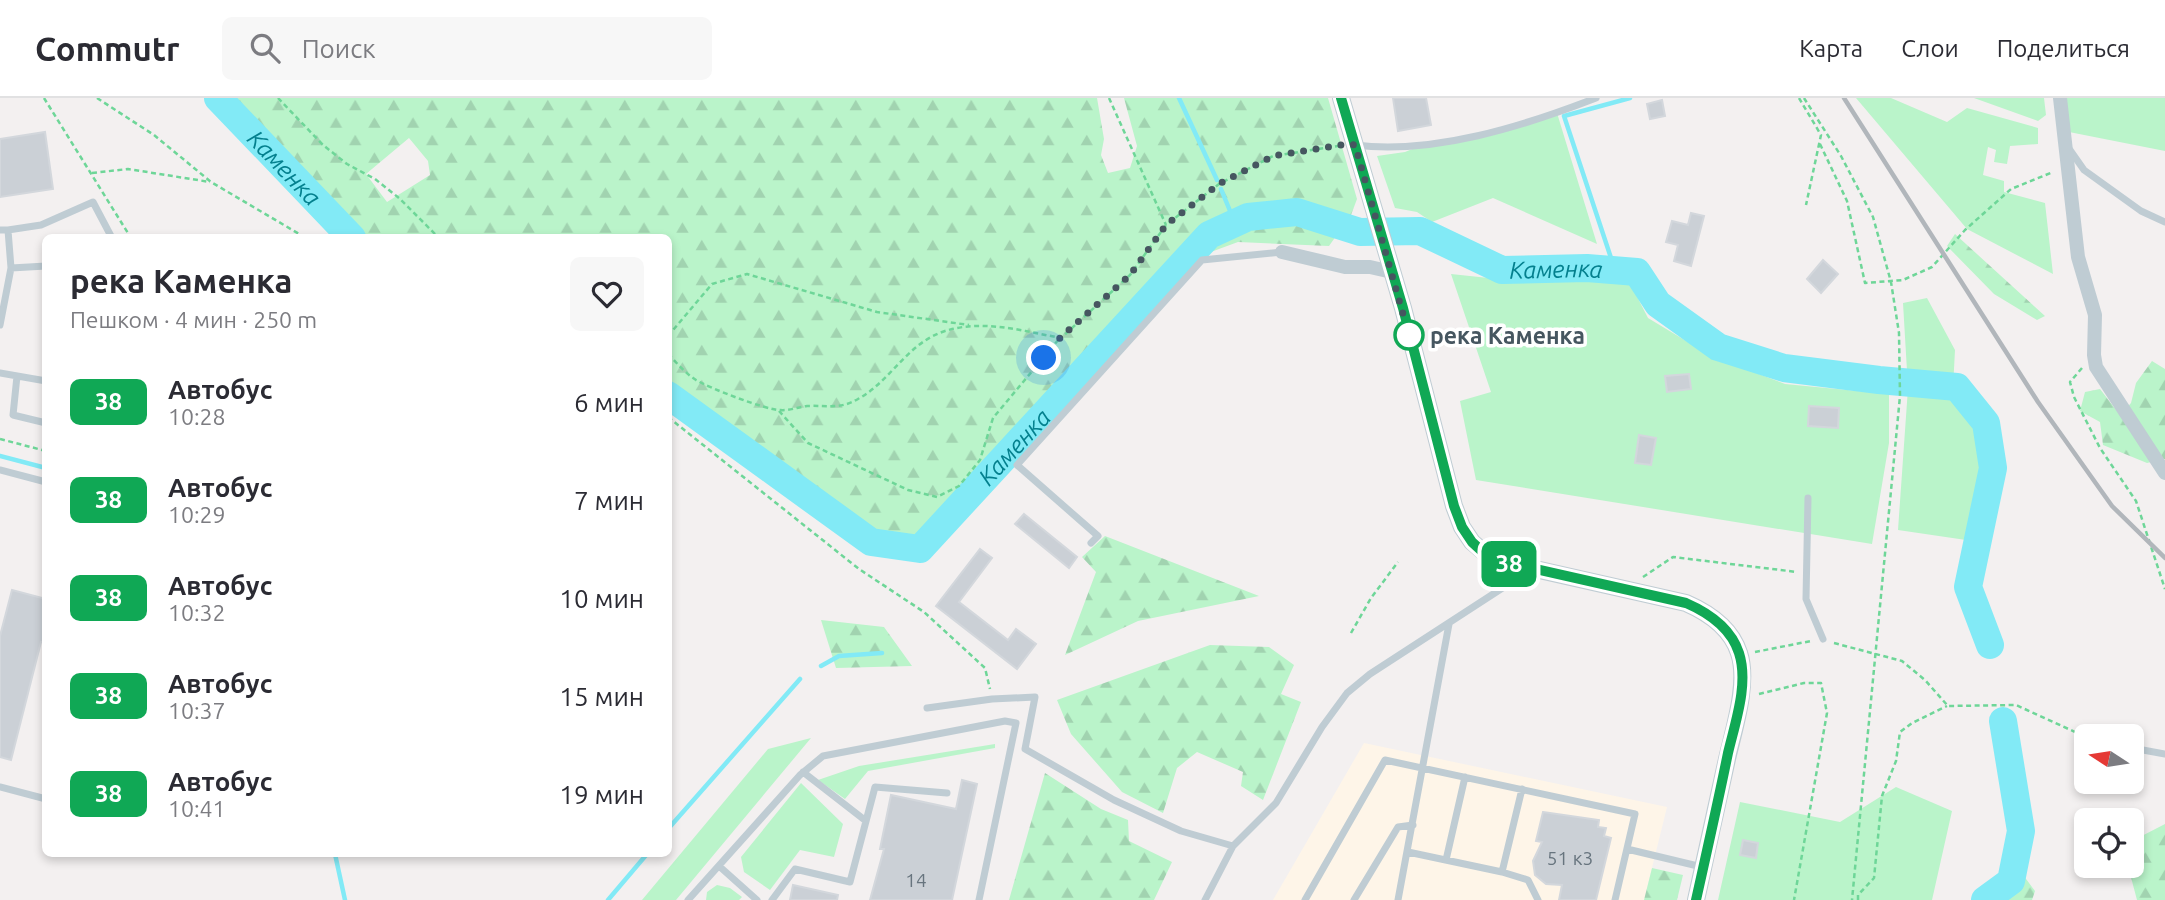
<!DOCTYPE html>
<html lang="ru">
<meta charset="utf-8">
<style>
body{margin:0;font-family:Ubuntu,sans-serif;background:#f7f7f7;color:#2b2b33;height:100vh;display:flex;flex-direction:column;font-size:26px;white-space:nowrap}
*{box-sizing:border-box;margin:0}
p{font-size:23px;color:#7c7c81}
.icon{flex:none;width:38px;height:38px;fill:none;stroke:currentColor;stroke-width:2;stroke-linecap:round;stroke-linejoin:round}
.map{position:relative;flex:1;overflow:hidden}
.side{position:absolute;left:42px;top:136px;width:630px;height:623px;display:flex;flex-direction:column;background:#fff;border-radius:10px;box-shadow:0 4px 10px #0003}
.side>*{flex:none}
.badge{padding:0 14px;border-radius:10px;font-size:24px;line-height:46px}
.needle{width:46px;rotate:282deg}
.tools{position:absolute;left:2074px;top:626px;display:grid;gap:14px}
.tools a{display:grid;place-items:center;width:70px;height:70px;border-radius:10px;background:#fff;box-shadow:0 4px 10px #0003;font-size:35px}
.you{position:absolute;width:35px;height:35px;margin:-18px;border:5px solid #fff;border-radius:50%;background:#1a73e8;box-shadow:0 0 0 10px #1a73e833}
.map>.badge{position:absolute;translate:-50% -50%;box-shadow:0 0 0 4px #fff}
.round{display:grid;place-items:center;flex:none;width:74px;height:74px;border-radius:10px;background:#f7f7f7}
.headline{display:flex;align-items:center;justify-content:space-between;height:119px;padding:0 28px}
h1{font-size:33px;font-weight:700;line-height:52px}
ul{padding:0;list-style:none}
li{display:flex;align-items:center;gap:21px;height:98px;padding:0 28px}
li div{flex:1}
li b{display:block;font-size:26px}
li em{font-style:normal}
li .badge{min-width:77px;font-weight:700;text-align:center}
header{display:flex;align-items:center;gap:42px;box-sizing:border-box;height:98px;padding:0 35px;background:#fff;border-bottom:2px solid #e1e1e2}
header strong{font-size:33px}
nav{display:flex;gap:38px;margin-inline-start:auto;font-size:24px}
.search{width:490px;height:63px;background:#f7f7f7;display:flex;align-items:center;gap:18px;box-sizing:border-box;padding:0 24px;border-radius:10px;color:#7c7c81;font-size:26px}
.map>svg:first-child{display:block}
.commercial{fill:#fef5e8}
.green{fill:#baf4ca}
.forest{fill:url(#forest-firs);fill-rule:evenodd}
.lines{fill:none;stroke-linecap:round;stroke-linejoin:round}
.stream{stroke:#82eaf6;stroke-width:4.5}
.river{stroke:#82eaf6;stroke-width:28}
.building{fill:#cbd0d6;stroke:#d3d7dc;stroke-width:2}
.path{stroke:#6ed698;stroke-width:2.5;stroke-dasharray:5 3.5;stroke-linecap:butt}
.service{stroke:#bfccd3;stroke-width:7}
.minor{stroke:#bfccd3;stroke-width:14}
.tertiary{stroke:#bfccd3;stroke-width:18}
.rail{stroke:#b1b6bb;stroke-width:4.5}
.line-casing{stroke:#fff;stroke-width:16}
.line{stroke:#10a855;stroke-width:10}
.walk{stroke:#465660;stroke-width:7;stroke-dasharray:0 12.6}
.stop-dot{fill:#fff;stroke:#10a855;stroke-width:3.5}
.labels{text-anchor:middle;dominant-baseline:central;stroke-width:7;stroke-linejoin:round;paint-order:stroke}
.number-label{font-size:19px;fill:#67747e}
.stop-label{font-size:23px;font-weight:bold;fill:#465660;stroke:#fff;text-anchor:start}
.water-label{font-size:24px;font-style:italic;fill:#04808e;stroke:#fff}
</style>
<header>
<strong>Commutr</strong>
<div class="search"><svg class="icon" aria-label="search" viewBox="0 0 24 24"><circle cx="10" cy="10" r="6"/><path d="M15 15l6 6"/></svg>Поиск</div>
<nav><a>Карта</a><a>Слои</a><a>Поделиться</a></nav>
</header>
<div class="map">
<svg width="2165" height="802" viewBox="0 0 2165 802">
<defs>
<pattern id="forest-firs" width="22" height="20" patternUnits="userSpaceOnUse" patternTransform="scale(1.75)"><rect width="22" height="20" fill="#baf4ca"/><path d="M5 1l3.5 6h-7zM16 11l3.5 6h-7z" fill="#a1d3b0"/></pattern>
</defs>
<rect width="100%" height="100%" fill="#f3f0f0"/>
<path class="commercial" d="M1364,645L1667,709L1644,802H1273Z"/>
<path class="green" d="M1856,0H1891L1947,24L1967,10L2038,30V46L2010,48L2007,66L1994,64L1996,52L1988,49L1983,77L2004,83V94L2045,105L2053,176L1967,131Z
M1974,0H2044L2046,17L2038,23Z
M2060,0H2165V53L2064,33Z
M1557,15L1597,146L1493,100L1432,124L1417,114L1395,110L1377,58L1405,54L1422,47L1479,38Z
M1451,176L1498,181L1590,180L1630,185L1648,220L1711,258L1785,286L1889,296V345L1872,446L1476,382L1460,303L1491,294Z
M1927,200L1955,252L1953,290C1961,300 1976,313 1980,325C1995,365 1983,405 1966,442L1898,432L1908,290L1903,205Z
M811,640L676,802H642L768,651Z
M995,646V650L868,673L845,701L818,682L859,668Z
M801,685L843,726L834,759L800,752L770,792L744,774L741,759Z
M1896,689L1952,713L1932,802H1718L1740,704L1840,724Z
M717,787L730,790L742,799L739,802H706L707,794Z"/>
<path class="forest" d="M231,0H1097L1104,41L1101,57L1108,75L1130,70L1137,48L1124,0H1328L1357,101L1351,117L1329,148L1238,144L1200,158L924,450L877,435L669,285L668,140H364ZM409,40L428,63L430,77L387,104L366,76Z
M1955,136L2045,218L2037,222L1994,196L1947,148Z
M2152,263L2165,271V361L2147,365L2103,347L2100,324L2080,313L2085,294L2100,291L2120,317L2131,305L2136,285Z
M1105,438L1259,498L1138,523L1065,557L1096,474L1082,459Z
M821,522L884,529L912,568L836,570Z
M1210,547L1269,549L1294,567L1281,596L1301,604L1263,702L1241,688L1243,674L1197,654L1177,670L1163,715L1122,694L1071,636L1057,602Z
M1045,675L1101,711L1128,722L1129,743L1172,764L1154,802H1009Z
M2165,726V802H2137L2128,768H2132V743Z
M1652,770L1683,777L1677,802H1644Z
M2018,770L2035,793L2032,802H1975Z"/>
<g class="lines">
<path class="stream" d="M1179,0L1217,82
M1221,91L1235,125
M1615,172L1564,18L1630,0
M0,358L46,370
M821,568L839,558L882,555
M668,731L800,581
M335,756L345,802
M608,802L647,756"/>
<g class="river">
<path id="s1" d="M218,0L352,140"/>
<path id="s2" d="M668,297L871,444L920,451L1209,137L1248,119L1297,114L1360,134L1420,133L1502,172L1587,170L1637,174L1658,206L1718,249L1784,270L1879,282L1957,289L1986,325L1993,370L1968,489L1990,547"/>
<path d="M1985,802L2011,783L2021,733L2003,623"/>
</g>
</g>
<path class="building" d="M1393,0H1426L1431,27L1398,33Z
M1662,2L1665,18L1650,21L1647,6Z
M45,34L53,91L0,99V41Z
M1691,115L1704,118L1691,168L1674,163L1678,147L1666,144L1672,123L1688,127Z
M1823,162L1838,176L1821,195L1807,181Z
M1689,276L1691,291L1667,294L1665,278Z
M1809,308L1839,310L1838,330L1808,328Z
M1639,337L1656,340L1651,367L1635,365Z
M1024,416L1077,459L1069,470L1015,426Z
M980,451L992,460L959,504L1008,542L1016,531L1036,546L1017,571L936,508Z
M12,492L46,501V545L41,544L11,662L0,659V538Z
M962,682L977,686L952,802H870L884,751H880L891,697L956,711Z
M1543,714L1599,722L1598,729L1606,730L1604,738L1611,740L1596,802H1559L1562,787L1546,786L1535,777L1533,763L1542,744L1536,743Z
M1743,742L1758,745L1756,760L1740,757Z
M793,787L838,797L837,802H790Z"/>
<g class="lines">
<path class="path" d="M44,0L131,140
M97,0L154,37L211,84L306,140
M278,0L323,47L347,66L375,81L399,100L439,140
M1109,0L1166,127
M1799,0L1821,37L1806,107
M1804,0L1841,58L1873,119L1891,184L1899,235L1900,298L1852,802
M1820,46L1847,103L1865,185L1903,182L1932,169L1965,132L2011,91L2053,74
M92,75L128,71L210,84
M668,238L712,186L747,176L877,214L969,227
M668,256C677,265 685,275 696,282C709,290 766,312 780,312C789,313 798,309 807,308C826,307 839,312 858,301C891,283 907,245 945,233C983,221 1023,233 1061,240L1130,177L1166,127L1219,86L1273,58L1338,48
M2082,270L2070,284L2074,299L2100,350L2136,403L2165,491
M779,313L808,345L908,392L937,399L959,388L980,362L993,320L1059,241
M668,319L859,471L924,514L985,570L990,591
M0,341L46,353
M1643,479L1673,459L1797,474
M1351,535L1371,500L1398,464
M1834,545L1902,563L1925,582L1948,608L2016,607L2086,639
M1755,554L1811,543
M1759,596L1804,585H1821L1827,615L1794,802
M1858,802V797L1874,780L1882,698L1896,663L1900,634L1912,625L1947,608"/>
<path class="service" d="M1355,47C1433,57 1524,28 1596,0
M2070,52L2084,72L2141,113L2165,124
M0,132H8L11,170L0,227
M8,132L41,127L93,104L112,140
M11,170L46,168
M0,275L46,283
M17,278L13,317L46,325
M0,372L46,384
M1808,400L1806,501L1823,541
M1091,445L1098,438L1017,367L1202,162L1282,154
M927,610L992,601L1035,599L1025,651L1114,702L1181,733L1233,748
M2132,650L2165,656
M803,674L866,723
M0,689L46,701
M1627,751L1702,769
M1408,754L1502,774L1528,782L1538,802
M1446,762L1465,679
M719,768L757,802
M1502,774L1522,691
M688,802L800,677L823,658L1005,623L1016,625L979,802
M772,802L795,771L850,784L875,689L947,695
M1205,802L1233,748L1276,705L1322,629L1347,595L1370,576L1504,489L1518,469
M1305,802L1385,662L1635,716L1615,802
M1354,802L1398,729L1413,727
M1398,802L1449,526"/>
<path class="minor" d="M2060,0L2078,159L2095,217L2094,257L2096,269L2165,375
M1282,154L1345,169H1370L1392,174"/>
<path class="tertiary" d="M1341,0L1403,210L1454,408L1462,429L1472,444L1485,455L1500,463L1686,505C1709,515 1731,530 1739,555C1749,584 1734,631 1727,661C1717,708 1706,755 1696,802"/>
<path class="rail" d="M1844,0L2038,304L2112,408L2165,460"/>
</g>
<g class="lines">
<g class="line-casing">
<path id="line" d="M1341,0L1403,210L1454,408L1462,429L1472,444L1485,456L1500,463L1686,505C1709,515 1731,530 1739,555C1749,586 1735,625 1728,655C1718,704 1707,753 1696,802"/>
</g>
<use href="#line" class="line"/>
<path class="walk" d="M1044,260L1060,240L1130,177L1166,127L1219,86L1273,58L1347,46L1355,47L1409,237"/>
</g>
<circle class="stop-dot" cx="1409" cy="237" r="14"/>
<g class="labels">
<g class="number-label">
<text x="1570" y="760">51 к3</text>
<text x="916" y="782">14</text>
</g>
<g class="stop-label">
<text x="1430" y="237">река Каменка</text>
</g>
<g class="water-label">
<text stroke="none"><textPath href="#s1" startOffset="96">Каменка</textPath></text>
<text stroke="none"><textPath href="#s2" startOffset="1090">Каменка</textPath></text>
<text stroke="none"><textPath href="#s2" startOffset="439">Каменка</textPath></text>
</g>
</g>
</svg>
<div class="tools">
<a><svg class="needle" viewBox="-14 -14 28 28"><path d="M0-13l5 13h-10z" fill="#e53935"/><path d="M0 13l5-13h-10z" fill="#7c7c81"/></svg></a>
<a><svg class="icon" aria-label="locate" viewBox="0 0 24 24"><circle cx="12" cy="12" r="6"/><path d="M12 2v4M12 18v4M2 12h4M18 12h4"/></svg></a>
</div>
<div class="you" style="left:1044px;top:260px"></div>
<b class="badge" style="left:1509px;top:466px;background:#10a855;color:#fff">38</b>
<section class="side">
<div class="headline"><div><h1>река Каменка</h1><p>Пешком · 4 мин · 250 m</p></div><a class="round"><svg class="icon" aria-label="heart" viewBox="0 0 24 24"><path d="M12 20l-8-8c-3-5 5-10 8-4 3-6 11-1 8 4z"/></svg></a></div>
<ul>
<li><span class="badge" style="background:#10a855;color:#fff">38</span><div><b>Автобус</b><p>10:28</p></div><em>6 мин</em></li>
<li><span class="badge" style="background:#10a855;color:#fff">38</span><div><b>Автобус</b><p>10:29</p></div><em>7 мин</em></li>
<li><span class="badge" style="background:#10a855;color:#fff">38</span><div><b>Автобус</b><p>10:32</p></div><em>10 мин</em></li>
<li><span class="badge" style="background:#10a855;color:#fff">38</span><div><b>Автобус</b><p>10:37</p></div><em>15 мин</em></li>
<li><span class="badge" style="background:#10a855;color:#fff">38</span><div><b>Автобус</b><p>10:41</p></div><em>19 мин</em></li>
</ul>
</section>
</div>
